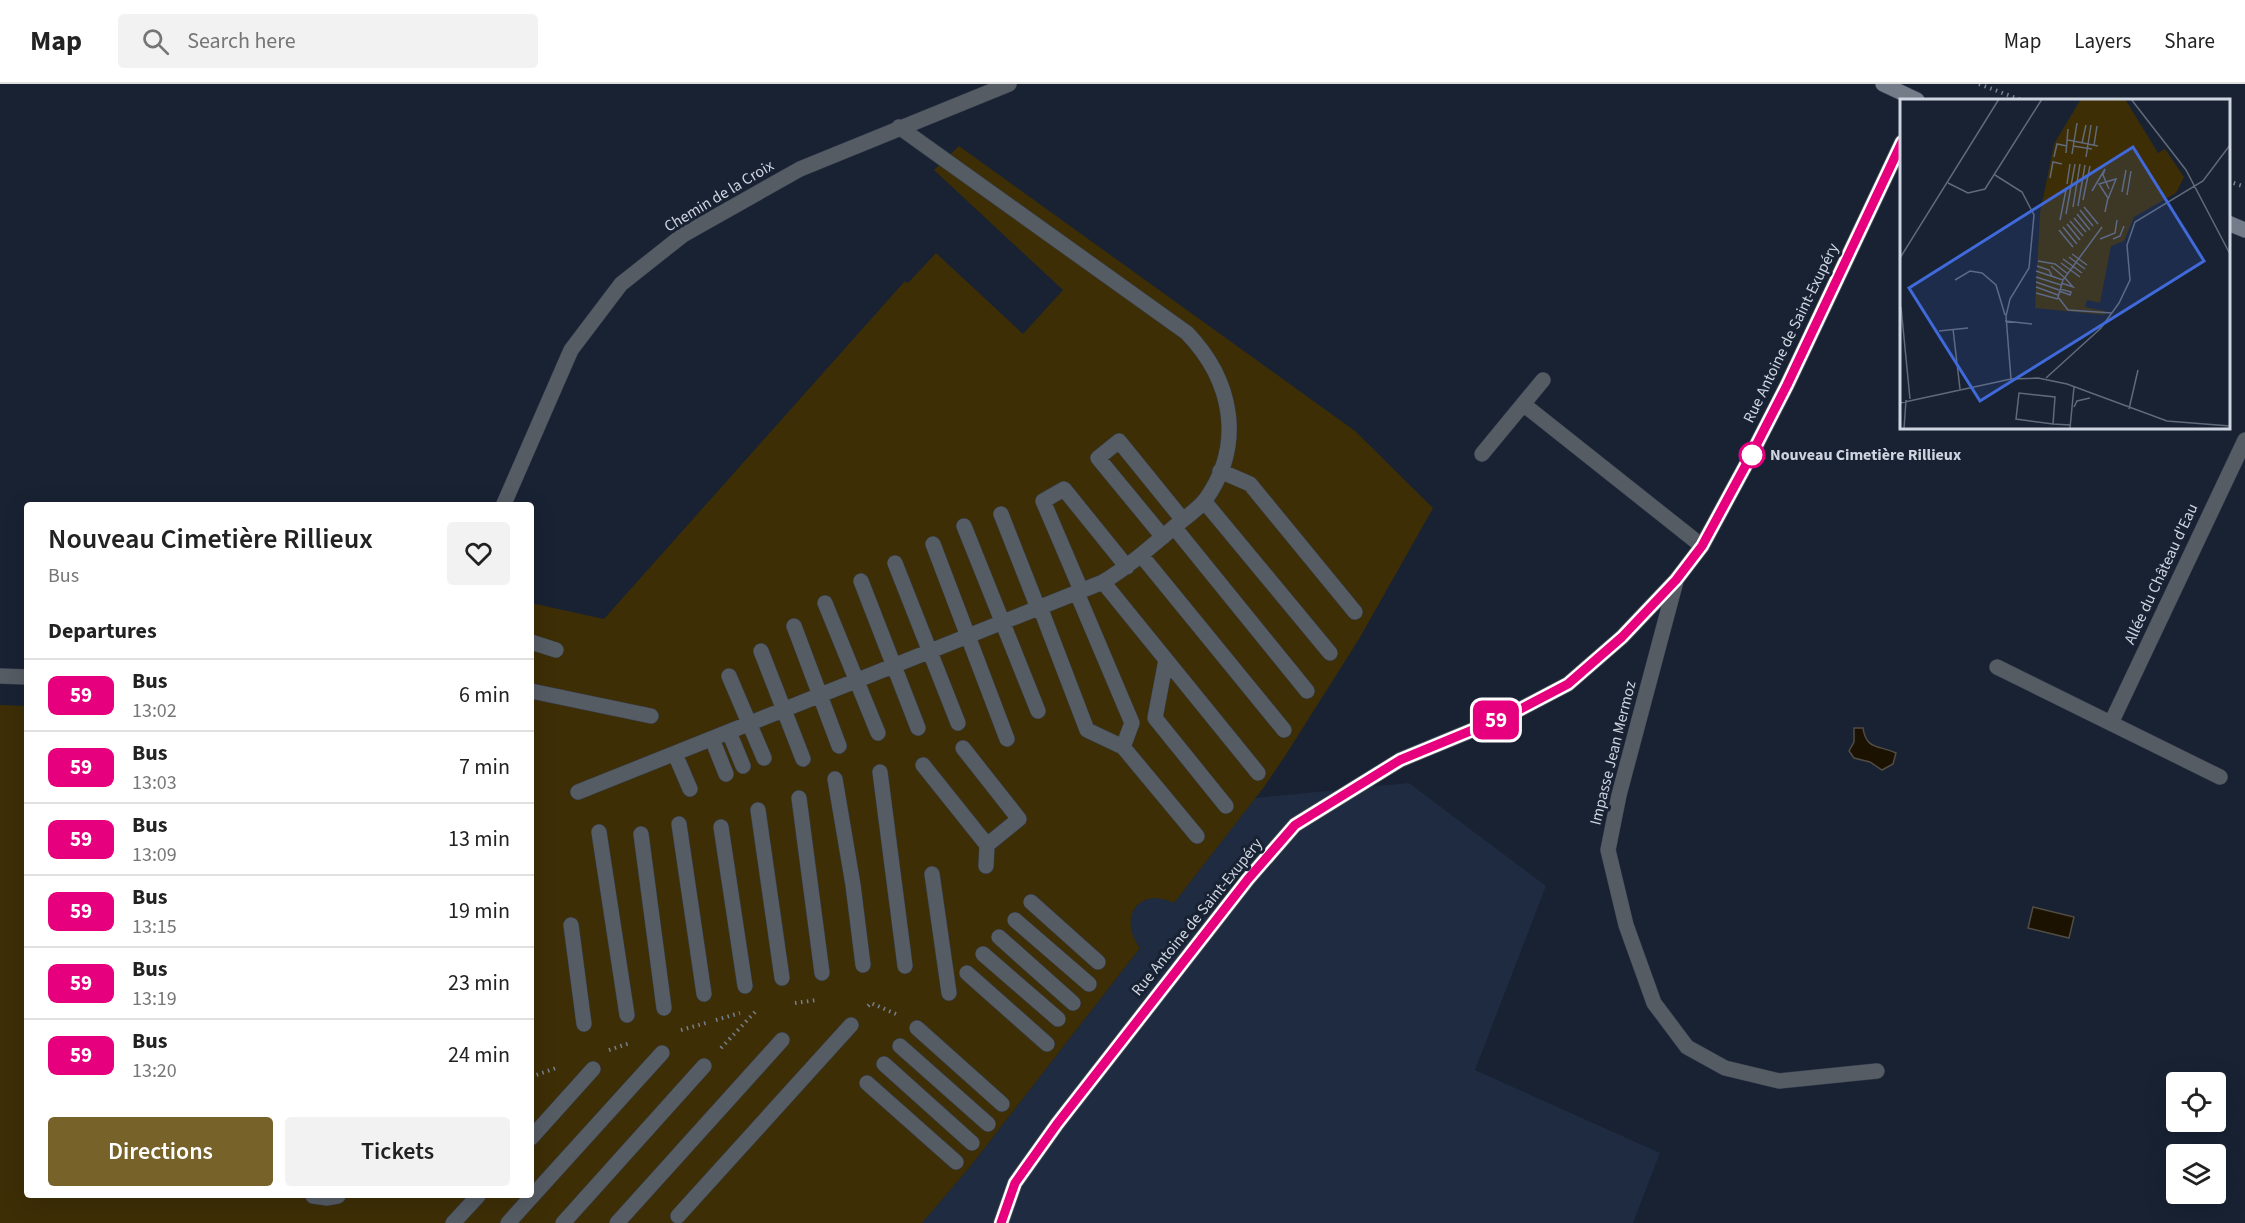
<!DOCTYPE html>
<meta charset="utf-8">
<style>
body{margin:0;font-family:"Source Sans 3",sans-serif;background:#f2f2f2;color:#222;height:100vh;display:flex;flex-direction:column;font-size:22px;white-space:nowrap}
*{box-sizing:border-box;margin:0}
p{font-size:20px;color:#767676}
.icon{flex:none;width:33px;height:33px;fill:none;stroke:currentColor;stroke-width:2;stroke-linecap:round;stroke-linejoin:round}
.map{position:relative;flex:1;overflow:hidden}
.side{position:absolute;left:24px;top:418px;width:510px;height:696px;display:flex;flex-direction:column;background:#fff;border-radius:6px;box-shadow:0 6px 24px #0002}
.side>*{flex:none}
.badge{padding:0 12px;border-radius:9px;font-size:21px;line-height:39px}
.controls{position:absolute;left:2166px;top:988px;display:grid;gap:12px}
.controls a{display:grid;place-items:center;width:60px;height:60px;border-radius:6px;background:#fff;box-shadow:0 6px 24px #0002;font-size:30px}
.map>.badge{position:absolute;translate:-50% -50%;box-shadow:0 0 0 3px #fff}
h2{padding:0 24px;font-size:22px;line-height:54px}
.round{display:grid;place-items:center;flex:none;width:63px;height:63px;border-radius:6px;background:#f2f2f2}
.head{display:flex;align-items:center;justify-content:space-between;height:102px;padding:0 24px}
h1{font-size:28px;font-weight:600;line-height:45px}
.cta{display:flex;gap:12px;margin-top:auto;padding:12px 24px}
.cta a{flex:1;height:69px;border-radius:6px;background:#77622a;color:#fff;font-size:24px;font-weight:600;line-height:69px;text-align:center}
.cta a+a{background:#f2f2f2;color:#222}
ul{padding:0;list-style:none}
li{display:flex;align-items:center;gap:18px;height:72px;padding:0 24px;border-top:2px solid #e0e0e0}
li div{flex:1}
li b{display:block;font-size:22px}
li em{font-style:normal}
li .badge{min-width:66px;font-weight:700;text-align:center}
header{display:flex;align-items:center;gap:36px;box-sizing:border-box;height:84px;padding:0 30px;background:#fff;border-bottom:2px solid #e0e0e0}
header strong{font-size:28px}
nav{display:flex;gap:33px;margin-inline-start:auto;font-size:21px}
.search{width:420px;height:54px;background:#f2f2f2;display:flex;align-items:center;gap:15px;box-sizing:border-box;padding:0 21px;border-radius:6px;color:#767676;font-size:22px}
.map>svg:first-child{display:block}
.built{fill:#1e2b41}
.green{fill:#3d2e06}
.water{fill:#1b1201;stroke:#514c44;stroke-width:1.5}
.lines{fill:none;stroke-linecap:round;stroke-linejoin:round}
.service-casing{stroke:#353f4f;stroke-width:16}
.minor-casing{stroke:#353f4f;stroke-width:16}
.secondary-casing{stroke:#353f4f;stroke-width:16}
.path{stroke:#77808e;stroke-width:4;stroke-dasharray:1.5 4.5;stroke-linecap:butt}
.service{stroke:#565c64;stroke-width:15}
.minor{stroke:#565c64;stroke-width:15}
.secondary{stroke:#747c8a;stroke-width:15}
.line-casing{stroke:#fff;stroke-width:14}
.line{stroke:#e6007e;stroke-width:9}
.stop-dot{fill:#fff;stroke:#e6007e;stroke-width:3}
.labels{text-anchor:middle;dominant-baseline:central;stroke-width:6;stroke-linejoin:round;paint-order:stroke}
.street-label{font-size:16px;fill:#ced5e1;stroke:#182233}
.stop-label{font-size:16px;font-weight:bold;fill:#ced5e1;stroke:#182233;text-anchor:start}
.inset-road{fill:none;stroke:#616a79;stroke-width:1.5}
.view{fill:#4069da;fill-opacity:0.15;stroke:#4069da;stroke-width:3}
.inset-edge{fill:none;stroke:#ced5e1;stroke-width:3}
</style>
<header>
<strong>Map</strong>
<div class="search"><svg class="icon" aria-label="search" viewBox="0 0 24 24"><circle cx="10" cy="10" r="6"/><path d="M15 15l6 6"/></svg>Search here</div>
<nav><a>Map</a><a>Layers</a><a>Share</a></nav>
</header>
<div class="map">
<svg width="2245" height="1139" viewBox="0 0 2245 1139">
<rect width="100%" height="100%" fill="#182233"/>
<path class="built" d="M1409,699L1546,802L1475,986L1660,1069L1633,1139H922L969,1084L1140,864L1132,854L1129,842L1132,829L1139,819L1151,814H1163L1174,819L1255,714Z"/>
<path class="green" d="M959,62L1355,347L1433,424L1359,555L1287,669L1264,703L1174,819C1139,802 1117,834 1140,864L969,1084L922,1139H0V621L27,622V1112H531V519L604,535L905,197L908,199L936,169L1023,250L1063,206L934,86Z"/>
<path class="water" d="M1854,644H1863C1866,666 1879,661 1896,669L1893,680L1882,686L1870,678L1854,674L1849,667L1854,658Z
M2033,823L2074,833L2069,854L2028,844Z"/>
<g class="lines">
<g class="service-casing">
<path id="service" d="M1523,320L1702,462
M1482,370L1543,296
M1220,387L1250,400L1355,528
M1204,417L1330,569
M1001,430L1038,524
M964,442L1038,627
M1174,443L1307,607
M1163,453L1098,374L1119,357L1183,436
M933,460L1007,655
M1141,471L1284,646
M895,479L958,639
M861,497L918,644
M1103,498L1258,689
M1081,506L1043,417L1064,405L1127,483
M1077,509L1132,639L1123,663
M825,519L878,649
M1040,523L1087,646L1123,663L1197,752
M794,542L839,662
M531,558L556,566
M761,567L803,675
M1166,576L1155,634L1226,722
M729,592L764,674
M531,607L651,632
M729,648L743,682
M712,655L726,690
M963,664L1019,735L987,761L986,782
M675,670L690,705
M923,681L987,761
M880,688L905,882
M835,695L853,801L863,881
M578,708L1103,498C1131,481 1154,460 1179,439C1188,432 1199,424 1206,415C1245,359 1232,296 1187,249L899,43
M799,714L822,889
M758,726L782,894
M679,740L704,910
M721,743L745,902
M599,748L627,931
M641,750L664,924
M932,790L949,909
M1031,818L1098,878
M1015,836L1089,900
M571,841L584,940
M999,853L1073,919
M983,870L1058,935
M967,889L1047,960
M917,944L1002,1020
M900,962L988,1040
M884,980L972,1059
M867,999L956,1078
M531,1054L593,985
M313,1112L327,1114L338,1112
M678,1132L851,941
M453,1139L478,1112
M508,1139L662,969
M563,1139L704,982
M617,1139L782,956"/>
</g>
<g class="minor-casing">
<path id="minor" d="M503,422L571,266L621,200L683,151L800,85L1009,0
M1676,497L1619,711L1608,766L1626,841L1654,919L1687,963L1725,984L1779,997L1877,987
M1997,583L2220,693
M0,592L27,593
M2111,639L2245,356
M1001,1139L1015,1099L1057,1040L1248,795L1295,741L1400,676L1509,631L1568,600L1622,553L1676,496L1702,462L1748,377L1787,301L1902,58"/>
</g>
<g class="secondary-casing">
<path id="secondary" d="M1883,0L1917,16
M2228,139L2245,146"/>
</g>
<path class="path" d="M1979,0L2021,16
M2228,97L2245,103
M795,919L817,916
M868,922L871,919L896,930
M716,936L740,929
M681,946L706,939
M721,964L755,928
M609,966L630,959
M531,993L556,984"/>
<use href="#service" class="service"/>
<use href="#minor" class="minor"/>
<use href="#secondary" class="secondary"/>
</g>
<g class="lines">
<g class="line-casing">
<path id="line" d="M1001,1139L1015,1099L1057,1040L1248,795L1295,741L1400,676L1509,631L1568,600L1622,553L1676,496L1702,462L1748,377L1787,301L1902,58"/>
</g>
<use href="#line" class="line"/>
</g>
<circle class="stop-dot" cx="1752" cy="371" r="12"/>
<g class="labels">
<g class="street-label">
<text transform="translate(719 112) rotate(-31)">Chemin de la Croix</text>
<text transform="translate(1791 249) rotate(-64)">Rue Antoine de Saint-Exupéry</text>
<text transform="translate(2161 490) rotate(-65)">Allée du Château d'Eau</text>
<text transform="translate(1613 669) rotate(-76)">Impasse Jean Mermoz</text>
<text transform="translate(1197 833) rotate(-51)">Rue Antoine de Saint-Exupéry</text>
</g>
<g class="stop-label">
<text x="1770" y="371">Nouveau Cimetière Rillieux</text>
</g>
</g>
<g transform="translate(1900 15)">
<rect width="330" height="330" fill="#182233"/>
<path d="M181,0H225L258,54L265,50L284,78L276,94L234,118L224,142L211,147L200,204L187,201L185,208L205,212V216L135,209L140,114L154,45Z" fill="#3d2e06"/>
<path class="inset-road" d="M231,0L286,71L330,155M168,41L198,47M182,44L186,26M194,46L197,27M173,47L192,50M166,54L168,30M172,55L177,24M154,58L157,45L167,47M186,58L191,26M95,76L122,93L134,116L129,169L110,200L106,217L111,280M150,79L153,63L162,65M48,84L68,94L85,90L142,0M167,85L170,65M192,92L205,70L203,76L209,90M222,93L226,71M227,96L231,72M183,101L190,67M178,107L185,66M173,108L180,65M184,108L198,125M180,111L193,127M205,113L208,99L199,85L216,80L208,100M166,115L175,65M177,115L190,131M174,119L186,133M160,121L166,91M170,122L183,137M167,125L180,141M163,128L177,145M202,128L163,181L158,198L168,211L212,214M159,131L173,148M200,140L215,134L217,121M213,140L220,137L224,127M172,155L187,166M169,158L185,170M0,159L99,0M163,160L182,174M138,162L155,165L168,175M161,164L180,178M137,167L149,171L152,177M151,167L165,179M136,172L163,181M136,178L161,186M55,181L70,172L82,174L96,186L105,216M136,183L159,191M161,184L173,188L165,179M136,188L158,196M159,192L170,196L171,193L160,190M136,194L158,200M1,208L10,300M105,222L132,225M53,230L60,290M39,232L68,229M146,279L201,229L219,204L230,181L227,146L235,123L303,82L330,46M0,304L111,280L138,279L167,285L267,322L330,327M174,308L177,302L190,299M229,310L238,271M153,325L155,298L119,294L116,320L153,325L170,326M170,329L174,288M4,330L6,301"/>
<path class="view" d="M233,48L304,162L80,302L9,189Z"/>
<rect width="330" height="330" class="inset-edge"/>
</g>
</svg>
<div class="controls">
<a><svg class="icon" aria-label="locate" viewBox="0 0 24 24"><circle cx="12" cy="12" r="6"/><path d="M12 2v4M12 18v4M2 12h4M18 12h4"/></svg></a>
<a><svg class="icon" aria-label="layers" viewBox="0 0 24 24"><path d="M12 4l9 5-9 5-9-5zM3 14l9 5 9-5"/></svg></a>
</div>
<b class="badge" style="left:1496px;top:636px;background:#e6007e;color:#fff">59</b>
<section class="side">
<div class="head"><div><h1>Nouveau Cimetière Rillieux</h1><p>Bus</p></div><a class="round"><svg class="icon" aria-label="heart" viewBox="0 0 24 24"><path d="M12 20l-8-8c-3-5 5-10 8-4 3-6 11-1 8 4z"/></svg></a></div>
<h2>Departures</h2>
<ul>
<li><span class="badge" style="background:#e6007e;color:#fff">59</span><div><b>Bus</b><p>13:02</p></div><em>6 min</em></li>
<li><span class="badge" style="background:#e6007e;color:#fff">59</span><div><b>Bus</b><p>13:03</p></div><em>7 min</em></li>
<li><span class="badge" style="background:#e6007e;color:#fff">59</span><div><b>Bus</b><p>13:09</p></div><em>13 min</em></li>
<li><span class="badge" style="background:#e6007e;color:#fff">59</span><div><b>Bus</b><p>13:15</p></div><em>19 min</em></li>
<li><span class="badge" style="background:#e6007e;color:#fff">59</span><div><b>Bus</b><p>13:19</p></div><em>23 min</em></li>
<li><span class="badge" style="background:#e6007e;color:#fff">59</span><div><b>Bus</b><p>13:20</p></div><em>24 min</em></li>
</ul>
<div class="cta"><a>Directions</a><a>Tickets</a></div>
</section>
</div>
